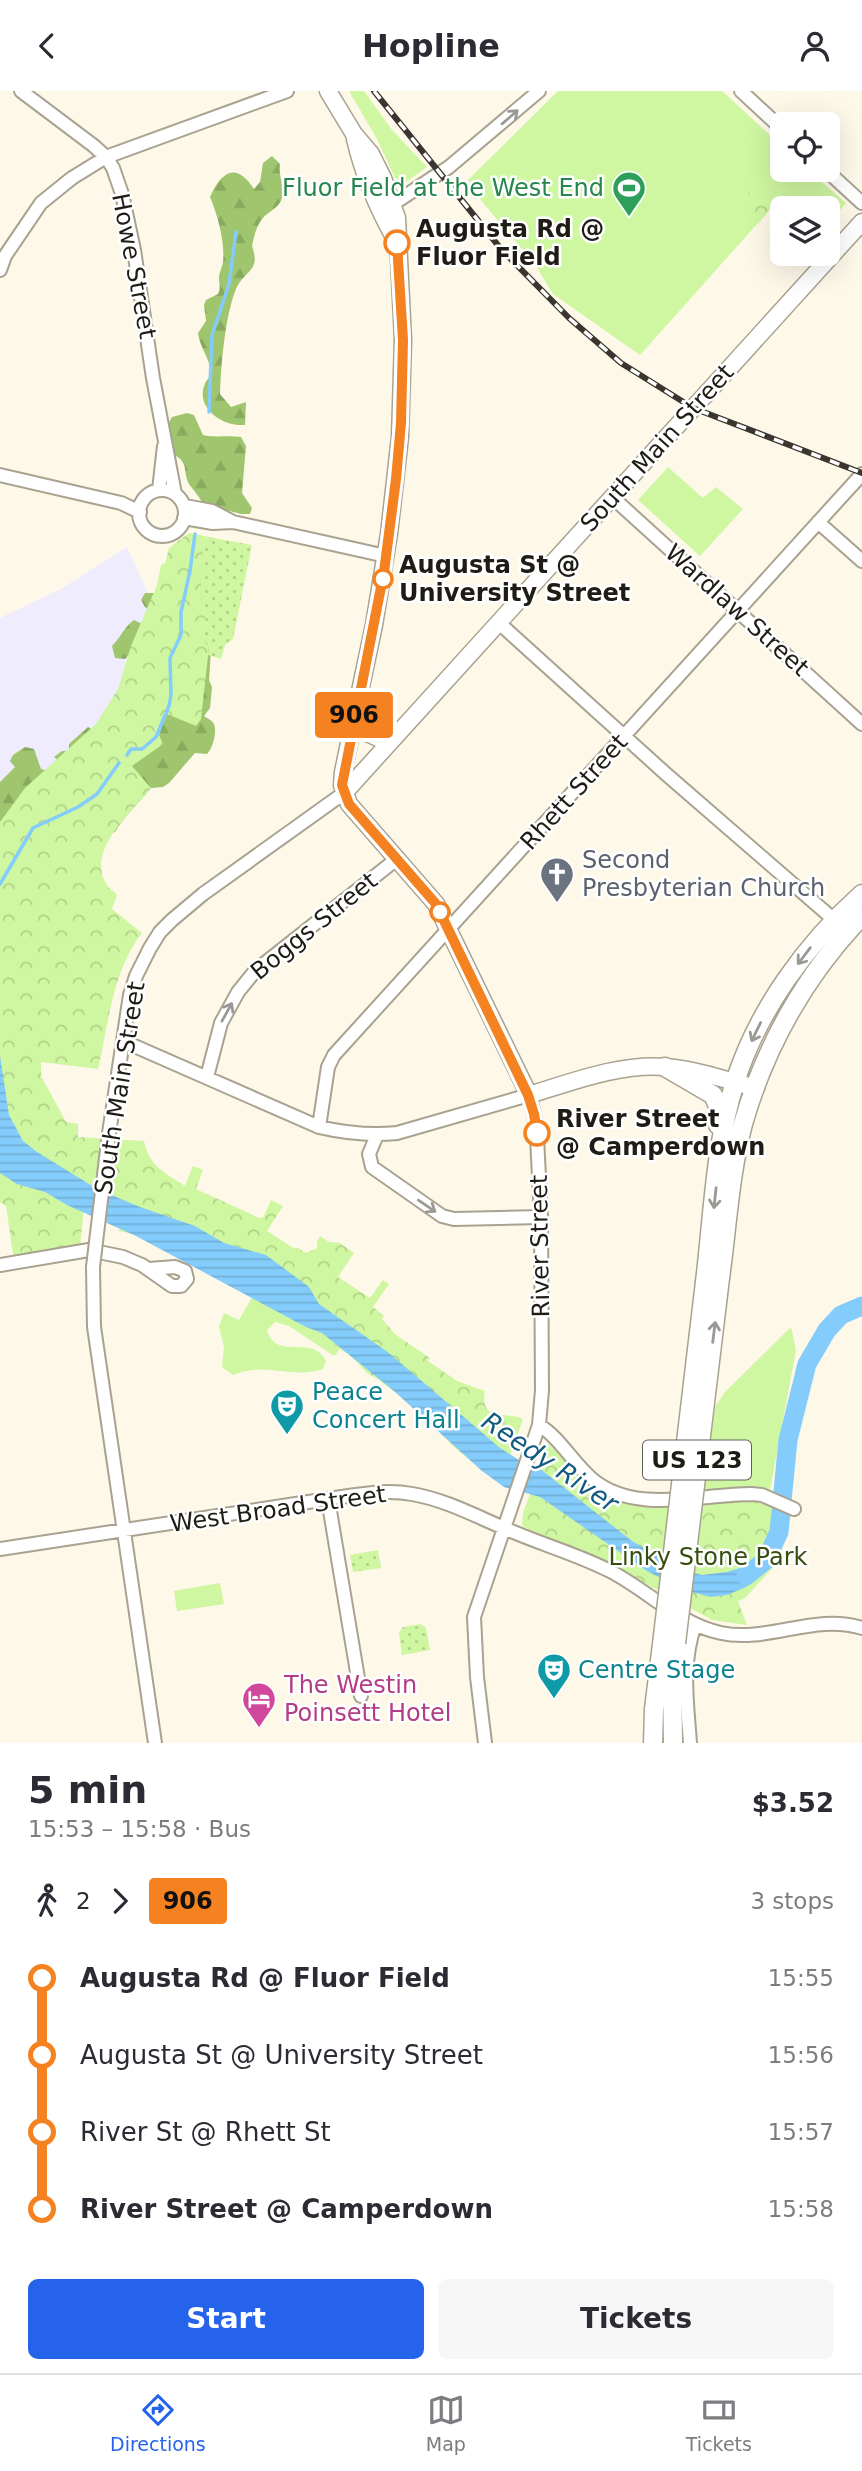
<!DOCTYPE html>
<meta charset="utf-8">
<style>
body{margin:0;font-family:"DejaVu Sans",sans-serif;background:#f7f7f7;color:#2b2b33;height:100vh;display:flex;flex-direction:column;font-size:26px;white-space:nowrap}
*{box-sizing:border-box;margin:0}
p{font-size:23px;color:#7c7c81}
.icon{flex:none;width:38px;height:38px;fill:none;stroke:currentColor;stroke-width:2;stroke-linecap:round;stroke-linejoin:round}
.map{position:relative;height:1652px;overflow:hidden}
.drawer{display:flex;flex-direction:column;background:#fff;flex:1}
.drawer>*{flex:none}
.badge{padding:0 14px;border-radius:5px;font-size:24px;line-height:46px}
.controls{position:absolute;left:770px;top:21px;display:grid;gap:14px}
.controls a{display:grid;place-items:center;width:70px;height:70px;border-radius:10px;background:#fff;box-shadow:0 7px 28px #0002;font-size:35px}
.map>.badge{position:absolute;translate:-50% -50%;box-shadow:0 0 0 4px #fff}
.legs{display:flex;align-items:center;gap:10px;height:77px;padding:0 28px;font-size:23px}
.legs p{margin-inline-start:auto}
.summary{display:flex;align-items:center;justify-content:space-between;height:119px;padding:0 28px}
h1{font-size:38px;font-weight:700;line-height:52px}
.primary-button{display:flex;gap:14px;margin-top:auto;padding:14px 28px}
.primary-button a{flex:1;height:80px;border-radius:10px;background:#2563eb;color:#fff;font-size:28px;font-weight:700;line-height:80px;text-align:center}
.primary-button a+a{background:#f7f7f7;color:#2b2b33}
ul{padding:0 28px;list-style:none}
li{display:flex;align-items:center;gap:24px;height:77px;font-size:26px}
li i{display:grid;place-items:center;width:10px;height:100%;margin:0 9px;background:currentColor}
li i::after{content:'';width:18px;height:18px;margin:-9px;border:5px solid;border-radius:50%;background:#fff}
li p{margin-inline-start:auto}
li:first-child i{background:linear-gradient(#0000 50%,currentColor 0)}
li:last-child i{background:linear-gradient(currentColor 50%,#0000 0)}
header{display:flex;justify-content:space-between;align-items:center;height:91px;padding:0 28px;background:#fff;font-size:32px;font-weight:700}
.tabs{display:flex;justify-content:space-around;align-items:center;height:98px;border-top:2px solid #e1e1e2;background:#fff;font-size:19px;color:#7c7c81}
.tabs a{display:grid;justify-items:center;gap:4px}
.tabs .current{color:#2563eb}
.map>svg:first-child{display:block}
.education{fill:#efecfd}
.grass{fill:#cff6a1}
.forest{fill:url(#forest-firs)}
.park{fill:url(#park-crowns)}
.garden{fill:url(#garden-dots)}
.water{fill:url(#water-rules)}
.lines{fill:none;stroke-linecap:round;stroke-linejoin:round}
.stream{stroke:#83ccfb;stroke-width:3.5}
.river{stroke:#83ccfb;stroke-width:19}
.minor-casing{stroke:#a9a290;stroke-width:16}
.major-casing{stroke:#a9a290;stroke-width:19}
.highway-casing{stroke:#a9a290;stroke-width:21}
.minor{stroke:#fff;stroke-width:12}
.major{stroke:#fff;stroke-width:16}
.highway{stroke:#fff;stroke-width:18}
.rail-casing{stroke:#3a362f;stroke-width:6}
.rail{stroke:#fff;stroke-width:3.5;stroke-dasharray:10;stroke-linecap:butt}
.minor-bridge-casing{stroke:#a9a290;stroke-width:16;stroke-linecap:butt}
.highway-bridge-casing{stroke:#a9a290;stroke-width:21;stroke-linecap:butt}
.minor-bridge{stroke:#fff;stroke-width:12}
.highway-bridge{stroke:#fff;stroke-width:18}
.oneway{stroke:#9a9996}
.line-1-casing{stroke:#fff;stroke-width:16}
.line-1{stroke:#f58220;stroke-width:10}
.stop-1-dot{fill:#fff;stroke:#f58220;stroke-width:3.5}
.labels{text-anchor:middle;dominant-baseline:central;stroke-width:5;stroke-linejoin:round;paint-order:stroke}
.shield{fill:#fff;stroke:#62605c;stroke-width:2}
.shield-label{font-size:23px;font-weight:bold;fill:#1f1c16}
.leisure-label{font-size:24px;fill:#27864d;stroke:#fff;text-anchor:end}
.stop-label{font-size:24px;font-weight:bold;fill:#1f1c16;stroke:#fff;text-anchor:start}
.street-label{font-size:24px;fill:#1f1c16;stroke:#fff}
.worship-label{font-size:24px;fill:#5b616d;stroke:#fff;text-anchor:start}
.culture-label{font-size:24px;fill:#0d838f;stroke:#fff;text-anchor:start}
.park-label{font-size:24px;fill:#364e0f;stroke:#fff}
.hotel-label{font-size:24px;fill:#b23c85;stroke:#fff;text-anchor:start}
.water-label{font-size:26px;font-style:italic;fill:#115a81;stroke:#fff}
</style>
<header><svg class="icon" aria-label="back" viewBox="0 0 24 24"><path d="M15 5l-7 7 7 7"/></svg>Hopline<svg class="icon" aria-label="person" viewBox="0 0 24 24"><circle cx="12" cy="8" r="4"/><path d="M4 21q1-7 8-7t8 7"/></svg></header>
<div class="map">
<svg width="862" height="1652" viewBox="0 0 862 1652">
<defs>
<pattern id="forest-firs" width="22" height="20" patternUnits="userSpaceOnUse" patternTransform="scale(1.75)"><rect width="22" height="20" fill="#9fc66e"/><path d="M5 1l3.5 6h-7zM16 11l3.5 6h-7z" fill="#88aa5f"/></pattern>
<pattern id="park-crowns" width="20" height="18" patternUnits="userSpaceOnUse" patternTransform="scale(1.75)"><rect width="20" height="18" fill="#cff6a1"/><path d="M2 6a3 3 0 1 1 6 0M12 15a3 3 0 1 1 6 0" fill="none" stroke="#b1d28a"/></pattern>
<pattern id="garden-dots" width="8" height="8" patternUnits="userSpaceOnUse" patternTransform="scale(1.75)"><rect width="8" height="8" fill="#cff6a1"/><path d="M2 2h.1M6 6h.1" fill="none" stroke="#b1d28a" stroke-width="1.8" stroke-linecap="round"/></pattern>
<pattern id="water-rules" width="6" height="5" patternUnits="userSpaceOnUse" patternTransform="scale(1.75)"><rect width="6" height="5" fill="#83ccfb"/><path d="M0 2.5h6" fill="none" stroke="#71afd6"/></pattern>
</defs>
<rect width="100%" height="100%" fill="#fef8e9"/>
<path class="education" d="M127,456L152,511L127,565L119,598L96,633L46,679L0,728V527L61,498Z"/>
<path class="grass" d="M349,0H364L392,39L427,76L406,91L395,87L377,48Z
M558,0H722L782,55V79H808L846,112L828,133V117L782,118L775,113L640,264L553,203L536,175L480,108L468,89Z
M668,376L703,407L716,396L743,418L700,465L638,409Z
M252,1206L322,1241L341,1257L334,1265L289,1235L275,1231L267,1239C276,1271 313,1242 326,1270L323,1278C291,1289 266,1270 233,1284L222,1276L224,1256L219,1235L224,1222L239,1229Z
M791,1236L796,1259L770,1399L703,1401L715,1316L725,1301Z
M220,1492L224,1513L177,1520L174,1500Z"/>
<path class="forest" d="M272,65L280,73C278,84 285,97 282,107C279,118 268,120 262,128C256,136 254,146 252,155C261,181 245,178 236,198C225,225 221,273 220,303L231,316L246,311L245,334C217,336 188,309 211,284C210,266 200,258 198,242L206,230L204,214L206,209L218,203C221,197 219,194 219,187C219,182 222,177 223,171C225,151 218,125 210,106C221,81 236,70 254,98L260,91L263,72Z
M187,322L194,324L203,344C216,347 228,344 241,346L246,355L242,402L252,417L250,423H241L203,413C199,405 194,400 189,393C182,379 190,371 172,363L167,335L172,326Z
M191,444L214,447L203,458L200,500L203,512L185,528L207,546L211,560L209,589L212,596L210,617L204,625C207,627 213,630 214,633C217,641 213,657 207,663L195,662L169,692L163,696L151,697C139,712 125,724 115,741L0,775V691L15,676L10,670L13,664L25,656L34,658L41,678L53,681L60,671L54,666L62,660H69V653L88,636L110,648L129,564L125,568L115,567L112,555C121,546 124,536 134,529L142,533L150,518L145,516L141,509L145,502H171Z"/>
<path class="park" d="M757,96L767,105L768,121L758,133L752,127L748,98Z
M189,442L214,447L203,458L200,500L206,528L204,535L205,551L209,556L201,628L196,635L167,623L159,644L163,653L132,675L151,697C131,721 82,763 109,797C112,800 115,801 117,804L112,818L142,842C112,881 109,931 98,978L41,971V985L66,1031L78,1033V1046L144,1050C148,1074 165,1082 185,1095L193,1075L203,1079L196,1098L257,1126L263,1127L271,1109L283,1115L267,1140L295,1158L296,1156L306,1162L317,1157V1151L320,1145L329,1151L340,1152L354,1162L338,1186L370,1207L383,1189L389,1193L373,1216L384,1225L382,1228L396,1244L430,1267L428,1270L457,1290L485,1300C479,1332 508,1320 523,1328L500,1393L454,1356L416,1317L379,1289L367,1282L350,1264L334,1255L323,1244L133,1143L119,1140V1135L84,1117L80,1156L14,1170L6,1115L0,1111V731L25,697L96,633L118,598L131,555L157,494L161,474L165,472L169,457Z
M548,1353L608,1404L651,1417L728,1410L764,1411L791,1424L777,1472L745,1507L738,1510L747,1534L712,1529L608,1472L524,1436L522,1434L523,1422Z"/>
<path class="garden" d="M214,447L252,454L233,548L225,554L221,568L208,564L209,556L202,545L206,528L200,500L203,458Z
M378,1459L381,1477L353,1481L350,1464Z
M421,1533L426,1537L430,1559L402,1564L399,1542L403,1536Z"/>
<path class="water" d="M0,965L9,1024L23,1050L37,1061L97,1098L140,1116L195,1135L224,1152L266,1164L309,1196L319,1213L389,1262L500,1357L519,1369L539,1377L632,1450L677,1477L702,1484L727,1481L766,1469L763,1482L746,1496L727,1504L710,1506L682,1498L647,1480L540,1406L504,1396L482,1380L394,1300L322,1242L306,1236L136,1145L67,1114L45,1101L17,1093L0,1082Z"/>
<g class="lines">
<path class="stream" d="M209,321L212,244L229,193L236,141
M127,664L131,658H142L156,646L169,615L171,604L170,567L181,544V521L190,480L195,443
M0,793L33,737L78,716L97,703L119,672"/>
<path class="river" d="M746,1485L766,1469L779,1441L788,1349L807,1273L827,1239L841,1224L862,1215"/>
<g class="minor-casing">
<path id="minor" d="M21,0L94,55L106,66L113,77L122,103L134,159L153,287L175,403
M741,0L782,38
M826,79L862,112
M393,113L449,76L539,0
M0,179L5,165L41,112L72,87L106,66L287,0
M0,384L121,412L140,421
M159,399L164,355
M139 422a23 23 0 1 1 46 0a23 23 0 1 1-46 0Z
M612,406L862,633
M185,415L212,420L233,431L386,465
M184,427L213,432L233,431
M818,431L862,470
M499,532L666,683L839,833
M123,950L319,1036C345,1042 370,1045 397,1042L529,1004L534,1023L537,1046L541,1126L542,1299L539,1334L474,1526L477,1586L485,1652
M207,986L221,932L238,901L255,880L398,767
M319,1036L328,976L334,964L862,383
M109,1042L130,904L136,885L150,857L160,841L172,829L203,803L344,702
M377,1044L369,1063L372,1076L442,1125L454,1128L541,1126
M0,1174L89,1159L123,1166L142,1174L172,1195H181L187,1188L185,1180L175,1176L149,1178
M93,1176L94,1236L155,1652
M539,1334C560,1347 573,1372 592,1388C635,1424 700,1403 751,1403L762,1404L794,1418
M328,1408L361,1605
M0,1458L328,1408C355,1404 385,1398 412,1403C448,1409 483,1429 516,1442C547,1455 581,1465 610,1480C647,1499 679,1533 721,1542C768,1552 815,1522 862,1537
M690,1652C687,1609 681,1575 695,1533"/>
</g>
<g class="major-casing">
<path id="major" d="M328,0L354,43L371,63L383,87L397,127L403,249L400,346L389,443L374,534L343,681L342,694L349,713L436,813L529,1004C572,991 620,972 666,976C697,979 726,989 756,997
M355,48C363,83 378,118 396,150
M353,629L365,641L380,648L399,641
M344,702L862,131"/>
</g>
<g class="highway-casing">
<path id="highway" d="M665,976L713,1004L719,1017L718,1034
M720,1187C727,1137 730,1081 743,1033C765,955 806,883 862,825
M705,1191C713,1125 715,1054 735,991C758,919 806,853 862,803
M653,1652L654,1618L663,1545
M673,1652L672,1585L676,1552"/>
</g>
<use href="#minor" class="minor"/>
<use href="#major" class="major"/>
<use href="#highway" class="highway"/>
<g class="rail-casing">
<path id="rail" d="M374,0L501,158L569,227L621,272L693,317L862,382"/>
</g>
<use href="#rail" class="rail"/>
<g class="minor-bridge-casing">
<path id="minor-bridge" d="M93,1176L109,1042"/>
</g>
<g class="highway-bridge-casing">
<path id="highway-bridge" d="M663,1545L705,1191
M676,1552L720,1187"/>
</g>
<use href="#minor-bridge" class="minor-bridge"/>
<use href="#highway-bridge" class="highway-bridge"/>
</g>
<defs><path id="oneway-shaft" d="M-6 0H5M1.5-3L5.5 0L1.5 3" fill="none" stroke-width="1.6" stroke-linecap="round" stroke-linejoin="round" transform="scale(1.75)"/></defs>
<g class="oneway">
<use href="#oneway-shaft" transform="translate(510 26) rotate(-41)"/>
<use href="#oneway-shaft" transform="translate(804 865) rotate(127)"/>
<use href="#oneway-shaft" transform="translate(227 921) rotate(-61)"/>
<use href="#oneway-shaft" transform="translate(756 941) rotate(116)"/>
<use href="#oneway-shaft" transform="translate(715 1107) rotate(96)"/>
<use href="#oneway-shaft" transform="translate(427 1115) rotate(34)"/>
<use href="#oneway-shaft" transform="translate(714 1241) rotate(-83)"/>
</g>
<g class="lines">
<g class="line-1-casing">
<path id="line-1" d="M397,152L403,249L401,332L396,388L384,481L342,694L349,713L436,813L528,1004L534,1023L537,1042"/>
</g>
<use href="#line-1" class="line-1"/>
</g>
<defs>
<g id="stadium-pin" transform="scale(1.75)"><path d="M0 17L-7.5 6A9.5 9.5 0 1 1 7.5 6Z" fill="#2e9e5b" stroke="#fff"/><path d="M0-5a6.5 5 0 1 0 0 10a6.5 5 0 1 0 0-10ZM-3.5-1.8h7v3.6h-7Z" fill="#fff"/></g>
<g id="church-pin" transform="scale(1.75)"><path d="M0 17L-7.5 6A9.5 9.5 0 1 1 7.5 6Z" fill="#6b7280" stroke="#fff"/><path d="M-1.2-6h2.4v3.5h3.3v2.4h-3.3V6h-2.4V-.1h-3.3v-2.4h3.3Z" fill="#fff"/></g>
<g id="theatre-pin" transform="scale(1.75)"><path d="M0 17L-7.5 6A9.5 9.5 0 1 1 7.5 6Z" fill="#0f9aa8" stroke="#fff"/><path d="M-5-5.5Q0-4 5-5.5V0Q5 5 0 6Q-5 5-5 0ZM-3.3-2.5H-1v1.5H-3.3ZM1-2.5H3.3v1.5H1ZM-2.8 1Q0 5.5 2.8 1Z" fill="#fff"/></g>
<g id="hotel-pin" transform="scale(1.75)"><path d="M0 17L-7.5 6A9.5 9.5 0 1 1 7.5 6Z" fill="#d1479c" stroke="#fff"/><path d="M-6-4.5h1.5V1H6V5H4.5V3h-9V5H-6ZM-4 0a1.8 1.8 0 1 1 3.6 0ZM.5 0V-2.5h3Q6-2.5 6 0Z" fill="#fff"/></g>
</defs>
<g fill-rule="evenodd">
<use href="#stadium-pin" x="629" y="97"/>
<use href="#church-pin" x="557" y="783"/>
<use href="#theatre-pin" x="287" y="1315"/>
<use href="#theatre-pin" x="554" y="1579"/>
<use href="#hotel-pin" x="259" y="1608"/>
</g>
<g class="stop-1-dot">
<circle cx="397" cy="152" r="12"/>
<circle cx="383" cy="488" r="9"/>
<circle cx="440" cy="821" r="9"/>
<circle cx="537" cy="1042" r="12"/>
</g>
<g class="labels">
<rect class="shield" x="643" y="1349.5" width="108" height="39" rx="5"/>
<g class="shield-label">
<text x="697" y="1369">US 123</text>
</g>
<g class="leisure-label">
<text x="604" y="97">Fluor Field at the West End</text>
</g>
<g class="stop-label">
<text x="416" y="138">Augusta Rd @<tspan x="416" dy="28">Fluor Field</tspan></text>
<text x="399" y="474">Augusta St @<tspan x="399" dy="28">University Street</tspan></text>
<text x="556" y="1028">River Street<tspan x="556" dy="28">@ Camperdown</tspan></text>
</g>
<g class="street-label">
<text transform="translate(134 175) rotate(79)">Howe Street</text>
<text transform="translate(657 357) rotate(-48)">South Main Street</text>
<text transform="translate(737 519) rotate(42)">Wardlaw Street</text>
<text transform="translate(574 701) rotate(-48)">Rhett Street</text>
<text transform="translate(314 835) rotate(-39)">Boggs Street</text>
<text transform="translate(120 997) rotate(-81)">South Main Street</text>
<text transform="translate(540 1155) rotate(-91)">River Street</text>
<text transform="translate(278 1418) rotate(-8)">West Broad Street</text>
</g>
<g class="worship-label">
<text x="582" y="769">Second<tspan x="582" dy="28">Presbyterian Church</tspan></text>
</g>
<g class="culture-label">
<text x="312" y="1301">Peace<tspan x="312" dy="28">Concert Hall</tspan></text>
<text x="578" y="1579">Centre Stage</text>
</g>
<g class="park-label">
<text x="708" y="1466">Linky Stone Park</text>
</g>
<g class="hotel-label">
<text x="284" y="1594">The Westin<tspan x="284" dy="28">Poinsett Hotel</tspan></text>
</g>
<g class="water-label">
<text transform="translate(550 1371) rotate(34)">Reedy River</text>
</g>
</g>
</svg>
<div class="controls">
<a><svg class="icon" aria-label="locate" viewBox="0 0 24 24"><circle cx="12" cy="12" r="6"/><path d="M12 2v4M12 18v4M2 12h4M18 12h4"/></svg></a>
<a><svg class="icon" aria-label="layers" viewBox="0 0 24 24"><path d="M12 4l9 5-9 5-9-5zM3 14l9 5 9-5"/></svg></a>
</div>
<b class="badge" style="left:354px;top:624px;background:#f58220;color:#111">906</b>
</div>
<section class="drawer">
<div class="summary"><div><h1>5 min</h1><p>15:53 – 15:58 · Bus</p></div><b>$3.52</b></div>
<div class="legs"><svg class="icon" aria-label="walk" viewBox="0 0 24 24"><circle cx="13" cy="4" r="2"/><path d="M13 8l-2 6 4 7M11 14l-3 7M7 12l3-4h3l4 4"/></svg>2<svg class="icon" aria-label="forward" viewBox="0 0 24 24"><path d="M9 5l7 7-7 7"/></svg><b class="badge" style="background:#f58220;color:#111">906</b><p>3 stops</p></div>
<ul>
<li><i style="color:#f58220"></i><b>Augusta Rd @ Fluor Field</b><p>15:55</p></li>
<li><i style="color:#f58220"></i><span>Augusta St @ University Street</span><p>15:56</p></li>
<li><i style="color:#f58220"></i><span>River St @ Rhett St</span><p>15:57</p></li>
<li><i style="color:#f58220"></i><b>River Street @ Camperdown</b><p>15:58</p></li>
</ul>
<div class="primary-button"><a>Start</a><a>Tickets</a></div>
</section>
<nav class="tabs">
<a class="current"><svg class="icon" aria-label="directions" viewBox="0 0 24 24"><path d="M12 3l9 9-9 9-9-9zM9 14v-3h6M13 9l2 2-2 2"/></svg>Directions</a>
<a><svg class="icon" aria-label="map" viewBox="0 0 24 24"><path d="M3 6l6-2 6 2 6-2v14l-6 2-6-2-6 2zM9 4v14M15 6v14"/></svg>Map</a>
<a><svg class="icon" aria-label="tickets" viewBox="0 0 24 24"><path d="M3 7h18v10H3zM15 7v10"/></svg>Tickets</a>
</nav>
